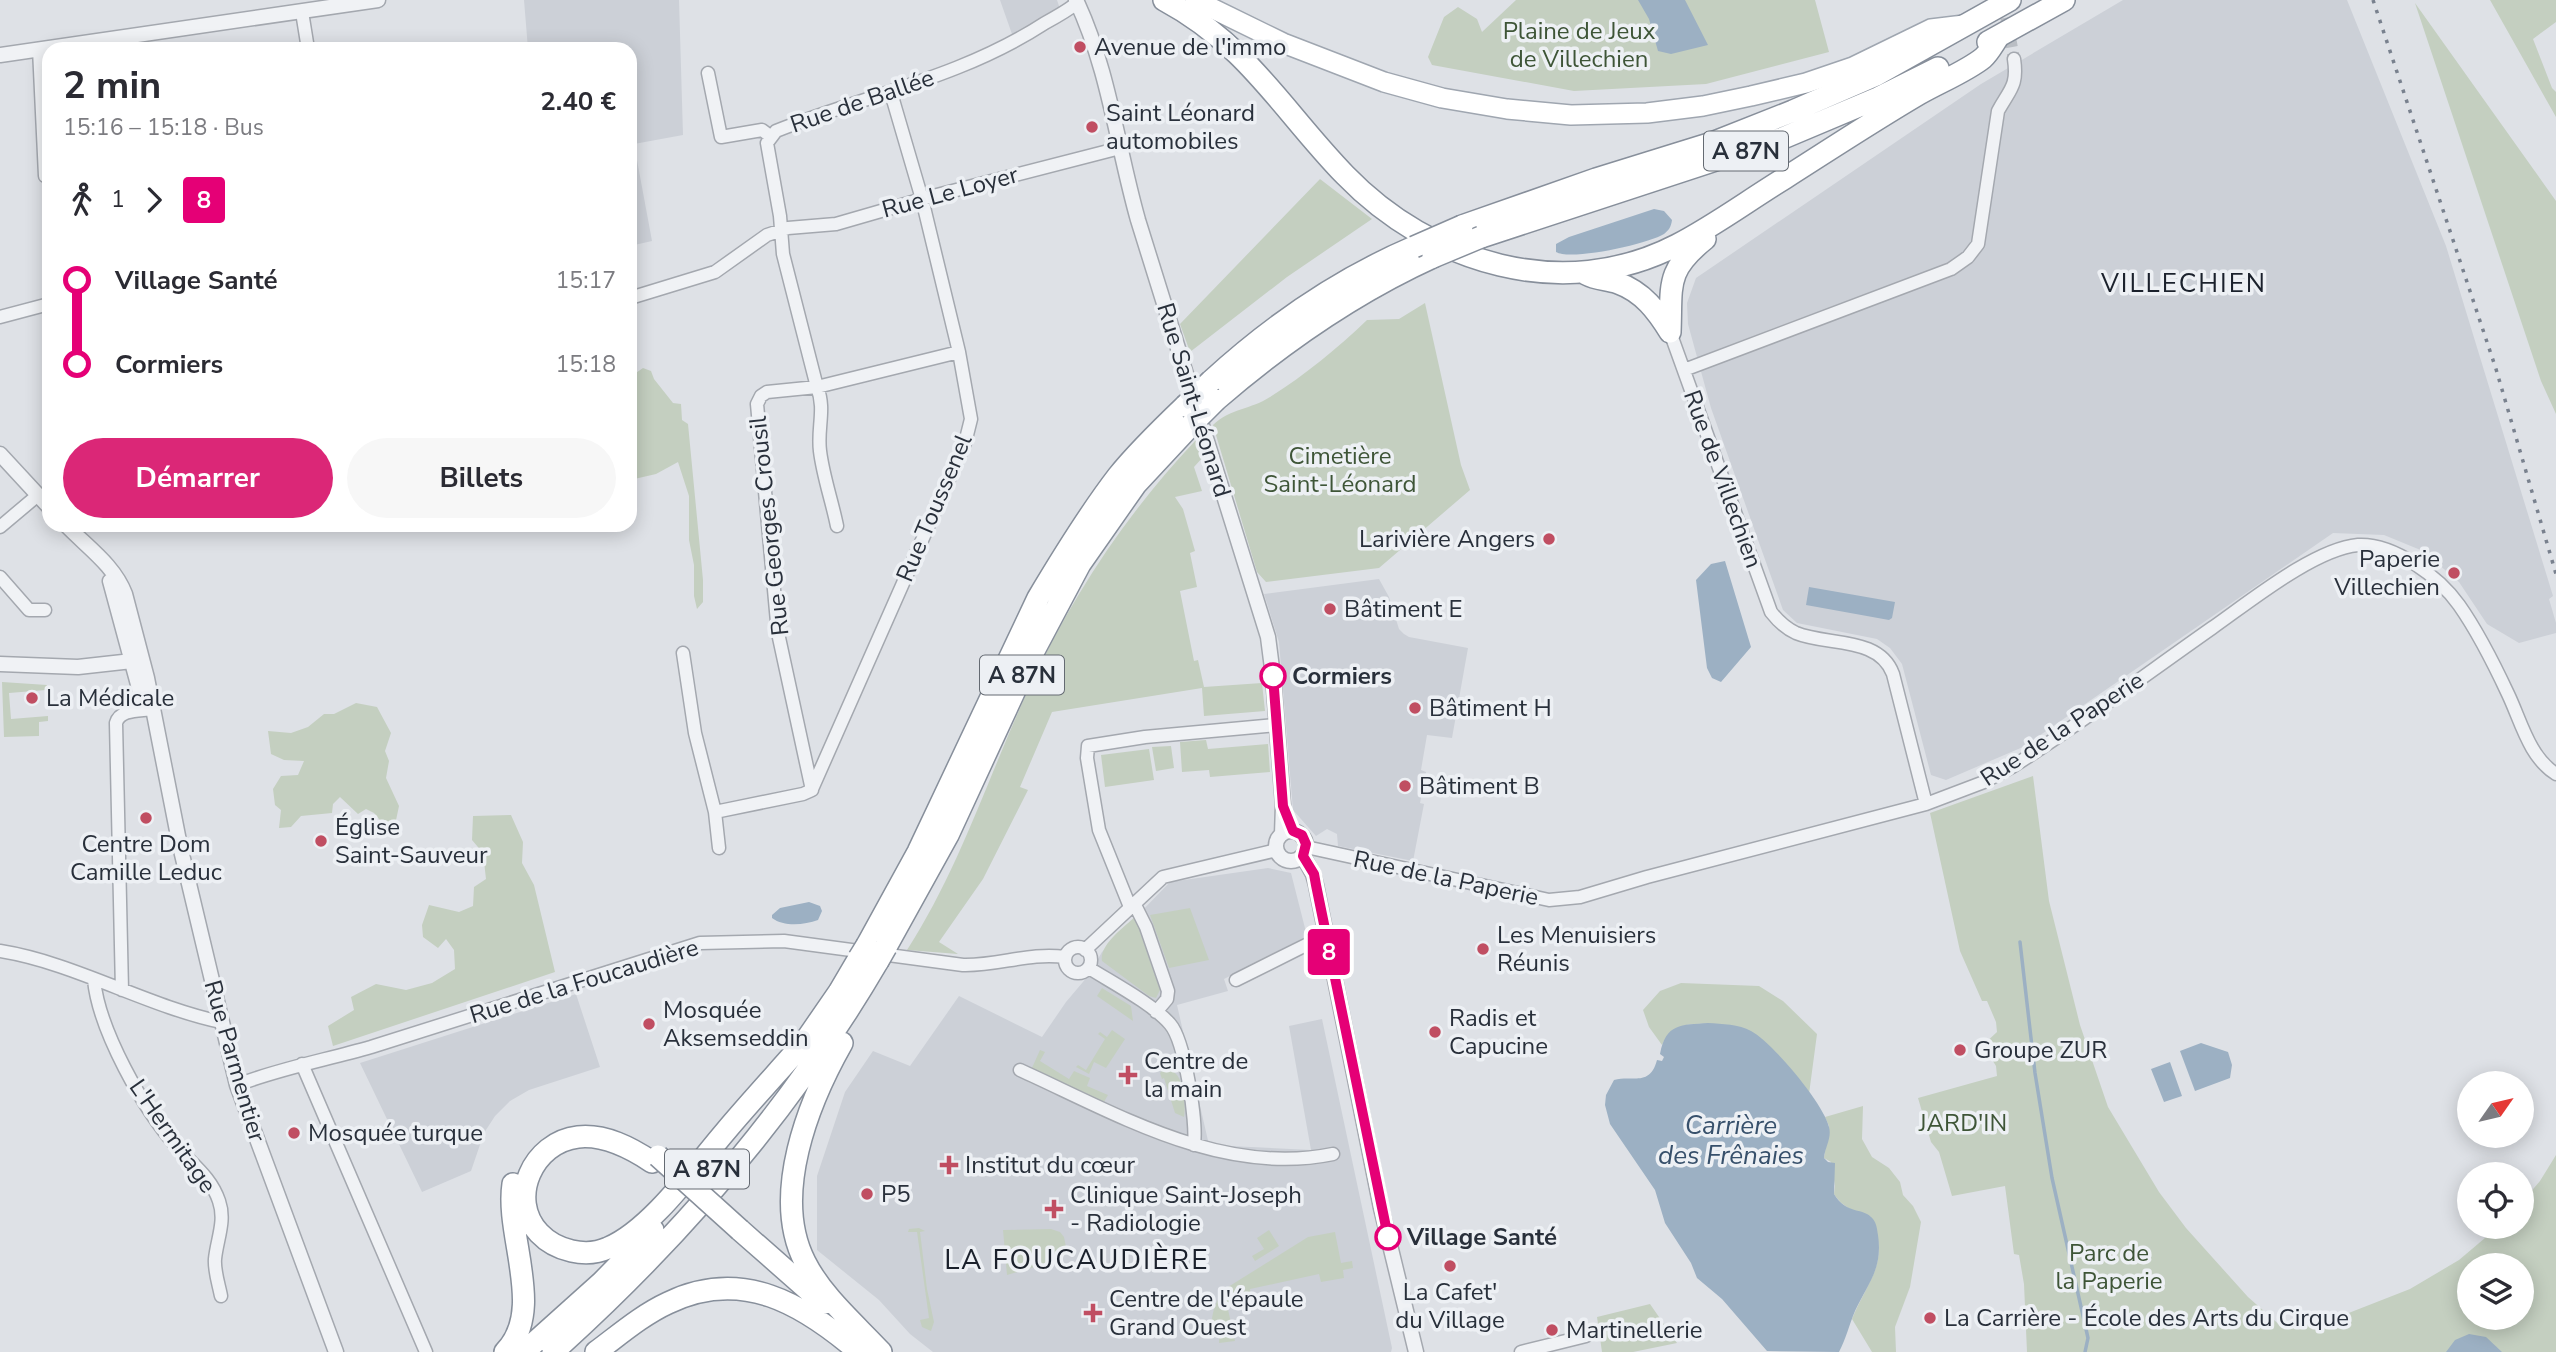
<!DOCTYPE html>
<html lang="fr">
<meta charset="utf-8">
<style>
body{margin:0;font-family:"Nunito Sans",sans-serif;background:#f7f7f7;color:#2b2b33;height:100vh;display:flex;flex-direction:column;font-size:26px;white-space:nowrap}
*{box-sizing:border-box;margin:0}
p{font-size:23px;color:#7c7c81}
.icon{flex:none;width:38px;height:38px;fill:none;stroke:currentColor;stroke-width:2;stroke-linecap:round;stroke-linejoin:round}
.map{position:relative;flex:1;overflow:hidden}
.sheet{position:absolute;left:42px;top:42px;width:595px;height:490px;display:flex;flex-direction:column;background:#fff;border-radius:21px;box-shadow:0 4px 18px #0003}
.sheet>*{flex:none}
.badge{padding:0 14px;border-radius:5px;font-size:24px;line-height:46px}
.needle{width:46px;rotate:56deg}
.fabs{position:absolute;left:2457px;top:1071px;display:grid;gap:14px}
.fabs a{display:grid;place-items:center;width:77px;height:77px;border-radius:50%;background:#fff;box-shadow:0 4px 18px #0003;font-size:35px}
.map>.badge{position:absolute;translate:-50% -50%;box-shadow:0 0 0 4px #fff}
.legs{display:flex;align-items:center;gap:10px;height:77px;padding:0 21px;font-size:23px}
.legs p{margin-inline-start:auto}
.head{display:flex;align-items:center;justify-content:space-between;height:119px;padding:0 21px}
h1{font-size:38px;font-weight:700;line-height:52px}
.action{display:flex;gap:14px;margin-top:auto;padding:14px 21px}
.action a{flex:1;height:80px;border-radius:42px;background:#db2777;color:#fff;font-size:28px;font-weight:700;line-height:80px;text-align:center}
.action a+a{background:#f7f7f7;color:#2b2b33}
ul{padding:0 21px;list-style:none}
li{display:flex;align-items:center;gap:24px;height:84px;font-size:26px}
li i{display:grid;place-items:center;width:10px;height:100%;margin:0 9px;background:currentColor}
li i::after{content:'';width:18px;height:18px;margin:-9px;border:5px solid;border-radius:50%;background:#fff}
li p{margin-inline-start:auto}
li:first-child i{background:linear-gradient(#0000 50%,currentColor 0)}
li:last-child i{background:linear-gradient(currentColor 50%,#0000 0)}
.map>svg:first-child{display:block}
.built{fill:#ccd0d7}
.green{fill:#c4cfc0;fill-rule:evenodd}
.water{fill:#9cb0c3}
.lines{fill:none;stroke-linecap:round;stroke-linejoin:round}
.stream{stroke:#9cb0c3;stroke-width:3.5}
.minor-tunnel{stroke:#babec4;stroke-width:12;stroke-dasharray:12 6;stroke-linecap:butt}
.minor-casing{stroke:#a4a8af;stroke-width:15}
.tertiary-casing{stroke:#a4a8af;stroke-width:17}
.primary-casing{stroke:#9fa6b0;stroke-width:22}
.motorway-casing{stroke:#878f9b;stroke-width:24}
.minor{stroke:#f0f2f5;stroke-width:12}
.tertiary{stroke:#f0f2f5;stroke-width:14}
.primary{stroke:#fff;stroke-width:19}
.motorway{stroke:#fff;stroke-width:21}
.rail{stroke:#79818e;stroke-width:3.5;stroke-dasharray:3.5 7;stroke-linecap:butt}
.motorway-bridge-casing{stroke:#878f9b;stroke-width:24;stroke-linecap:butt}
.motorway-bridge{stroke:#fff;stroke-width:21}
.line-1-casing{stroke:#fff;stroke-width:16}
.line-1{stroke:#e50076;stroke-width:10}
.poi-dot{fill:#c04e62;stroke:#edf0f4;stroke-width:2.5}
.stop-1-dot{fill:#fff;stroke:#e50076;stroke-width:3.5}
.labels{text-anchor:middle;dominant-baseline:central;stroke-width:7;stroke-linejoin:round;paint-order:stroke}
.shield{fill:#edf0f4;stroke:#646a72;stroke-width:2}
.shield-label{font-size:23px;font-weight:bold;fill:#29303b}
.park-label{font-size:24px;fill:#3e5537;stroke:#edf0f4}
.poi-label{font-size:24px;fill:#29303b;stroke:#edf0f4;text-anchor:start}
.street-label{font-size:24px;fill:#29303b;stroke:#edf0f4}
.stop-label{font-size:24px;font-weight:bold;fill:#29303b;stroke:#edf0f4;text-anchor:start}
.neighbourhood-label{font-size:26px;letter-spacing:2px;fill:#1b212c;stroke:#edf0f4}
.water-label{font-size:26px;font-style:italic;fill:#37506b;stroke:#edf0f4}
.quarter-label{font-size:28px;letter-spacing:2px;fill:#1b212c;stroke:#edf0f4}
</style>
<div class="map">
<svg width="2556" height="1352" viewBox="0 0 2556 1352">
<rect width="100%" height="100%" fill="#dee1e6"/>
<path class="built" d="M524,0H679L683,135L634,144L652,241L630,246V49H528Z
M1000,0H1057L1060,9L1013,37Z
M2123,0H2347L2446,246L2553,596L2549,599L2556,623V633L2519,643L2487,624L2459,582L2423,551L2384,535L2333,533L2023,747L1946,780L1931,775L1902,664L1890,648L1877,639L1797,623L1783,610L1711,408L1688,324L1687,303L1696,278L1981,84Z
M1379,579L1389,597L1399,629L1404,634L1409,637L1468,648L1452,738L1427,735L1421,770L1426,772L1420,803L1424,804L1413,861L1338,846L1337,834L1327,829L1316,836L1293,810L1279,642L1264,594Z
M1268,868L1291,873L1307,936L1224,979L1228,991L1177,1005L1209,1145L1311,1150L1289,1026L1322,1019L1392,1348L1391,1352H933L910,1334L879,1300L817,1250V1176L845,1092L873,1051L910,1066L959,996L1042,1037L1066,1002L1088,976L1102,952L1170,882Z
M576,994L600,1067L529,1090L510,1101L495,1116L484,1133L471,1171L422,1192L360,1063Z"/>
<path class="green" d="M1516,0H1815L1829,52L1706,84L1574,91L1432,65L1428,57L1444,17L1458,7L1477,19L1482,32Z
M2490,0H2556V22L2533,39L2552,88L2556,92V117Z
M2415,3L2556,201V414L2541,381Z
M1320,179L1372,219L1287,277L1190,352L1180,324Z
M1425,303L1461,465L1470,490L1379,568L1266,582L1257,572L1213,425C1229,409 1252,409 1270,397C1305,375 1338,348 1367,320L1399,319Z
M643,368L651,371L654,379L673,403L681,404L682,420L688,424L703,580V602L697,609L694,596V565L689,540V496L678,462L656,474L630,480V377Z
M1195,441H1199L1203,457L1194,467L1202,491L1175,497L1183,509L1195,551L1190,553L1197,587L1180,591L1194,661L1198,660L1204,687L1262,683L1265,711L1204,716L1202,688L1052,712L1020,787L1028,790L983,879L939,942L958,954L907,950C960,868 989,774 1030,686C1072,596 1127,513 1195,441Z
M2,682L47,685L46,690L9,693L11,719L48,716V721L39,722V736L4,737Z
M356,703L377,707L391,733L385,751L389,761L386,778L399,806L395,825H384L374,813L366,809L358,814L340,797L333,804L332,813L301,816L291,827L279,828L281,810L275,805L273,789L281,776L298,775L304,761L284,760L271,754L268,731L291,733L308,727L324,714H334Z
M1206,740L1208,749L1268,744L1270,772L1210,777L1209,770L1182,772L1180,742Z
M1171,746L1174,768L1156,771L1152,747Z
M1149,749L1154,780L1105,787L1101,755Z
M2033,776L2049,901L2080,1025L2108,1107L2159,1192L2186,1228L2248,1297L2282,1327L2341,1316L2410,1289L2459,1260L2498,1227H2522V1202L2540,1181L2556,1155V1352H2027L2024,1284L2019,1255L2014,1254L2005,1186L1952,1196L1939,1152L1931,1142L1918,1098L1997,1076L1996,1066L1983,1045L1997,1032L1996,1022L1987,1001H1982L1960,951L1930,813ZM2469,1265H2522V1318H2469Z
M511,815L523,842L522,863L534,885L555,972L333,1046L328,1026L354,1010L351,997L376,984L406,990L432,983L455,969L454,950L446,939L438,948L423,937L422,925L429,905L459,912L473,906L474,887L486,879L483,853L472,840L473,816Z
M1190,908L1209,960L1169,968L1150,915Z
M1135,917L1141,923L1140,932L1160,990L1156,998L1149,996L1102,961C1099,945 1124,927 1135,917Z
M1681,983L1759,986L1783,1001L1817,1034L1809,1094C1778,1051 1754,1020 1696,1024C1681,1024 1668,1031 1662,1045L1649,1027L1643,1010L1660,991Z
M1102,988L1131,1006L1133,1021L1097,996Z
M1112,1030L1125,1039L1106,1068L1094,1062L1089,1074L1076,1067L1078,1065L1086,1070L1105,1039L1098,1034L1100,1032L1107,1037Z
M1040,1050L1045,1052L1040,1061L1069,1079L1074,1071L1090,1078L1087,1086L1108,1095L1104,1102L1031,1070Z
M1165,1067C1168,1070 1172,1070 1175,1073C1184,1080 1186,1106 1184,1117L1175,1113L1164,1078L1162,1079L1160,1073Z
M1863,1106L1862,1139L1872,1157L1889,1168L1900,1182L1903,1195L1913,1206L1921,1222L1910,1287L1895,1327L1896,1352H1872L1852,1319C1868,1280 1892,1260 1870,1216C1854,1211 1843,1208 1834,1194L1835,1186L1831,1162L1824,1158L1829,1126L1825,1117Z
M919,1228L925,1231L920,1232L927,1289L934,1322L931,1331L922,1327L920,1320L929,1318L917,1232H908L909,1229Z
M1003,1230L1051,1229L1060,1232L1064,1237L1067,1252L1059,1260L1007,1275Z
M1269,1230L1279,1246L1255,1261L1252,1256L1264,1249L1257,1238Z
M1335,1232L1341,1263L1352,1261L1353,1268L1343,1270L1344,1278L1321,1282L1319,1274L1250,1289L1251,1297L1247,1300L1227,1305L1235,1341L1219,1343L1220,1321L1211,1325C1213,1309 1216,1298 1228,1287L1308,1237Z
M1650,1304L1677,1343L1633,1352H1602L1597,1317Z"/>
<path class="water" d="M1638,0H1685L1708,45L1671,54L1658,51L1649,19Z
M1654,209L1664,211L1672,220C1671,227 1669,230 1664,234C1648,244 1571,261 1556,252V244L1569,237Z
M1725,561L1751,647L1721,682L1712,678L1707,668L1696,580L1711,564Z
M1809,587L1895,602L1892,618L1889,620L1806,605Z
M809,902L820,906L822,911L818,920C804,925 784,927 772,918V915L780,908Z
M1708,1023C1722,1024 1739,1024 1751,1031C1772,1042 1824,1104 1829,1127C1832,1138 1825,1147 1824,1158L1828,1162L1835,1163L1834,1194C1846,1215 1864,1207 1873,1219C1877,1224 1877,1230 1878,1235C1883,1269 1868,1283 1855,1311C1849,1325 1846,1339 1839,1352L1767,1351L1722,1299L1697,1278L1691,1263L1665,1223L1655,1190L1610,1124L1605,1105L1606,1095L1614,1080C1632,1075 1650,1087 1657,1060L1662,1061L1664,1057L1660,1054C1666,1023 1681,1025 1708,1023Z
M2201,1043L2228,1052L2232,1065L2230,1078L2195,1091L2180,1051Z
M2170,1062L2182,1096L2164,1102L2151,1069Z
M2469,1334L2486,1337L2502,1352H2446L2455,1340Z"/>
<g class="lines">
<path class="stream" d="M2020,942L2035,1073L2052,1178L2088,1338L2085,1352"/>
<path class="minor-tunnel" d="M2003,0L2014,59"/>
<g class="minor-casing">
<path id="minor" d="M302,12L308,49
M39,49L45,176
M708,73L721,137L762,130L770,136
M630,298L715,272L767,235L788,228L836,224L933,196L1120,148
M0,317L49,304
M1670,332L1771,612C1778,621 1785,628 1796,633C1827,646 1879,636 1893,674L1926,804
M1684,370L1951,269L1968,257L1978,244L1998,111C2010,89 2018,86 2014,59
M837,526C832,501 823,476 820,451C817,428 826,409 817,387L959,352
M0,527L38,495
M0,577L29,610H45
M683,653L695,733L715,812L719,848
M812,789L965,443L971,419L959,352L922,199L891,93
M812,790L778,633L757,404L761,396L767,392L817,387L783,254L780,216L767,143L776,131C867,95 962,77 1045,23C1056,17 1067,11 1077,3
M715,812L803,794L812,790
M1306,847L1549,900L1580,897L1647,877L1926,804L1984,782L2012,767C2080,724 2145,675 2212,628C2248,603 2314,549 2358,545C2394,543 2439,577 2459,605C2478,632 2494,664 2508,694C2521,721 2529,757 2556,774
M1134,903L1146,927L1168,991L1167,999L1156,1012
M1130,907L1099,830L1087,758L1088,746L1145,737L1276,725
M1065 960a13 13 0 1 1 26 0a13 13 0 1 1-26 0Z
M1085,950L1163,877L1277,850
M0,951C75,963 146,1006 221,1022
M1089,968C1111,982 1153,1004 1170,1024C1185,1041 1197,1122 1194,1145
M94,980C99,1030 143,1109 177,1147C193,1165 211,1177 219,1201C226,1221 217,1239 215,1259C214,1271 219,1285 221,1296
M1236,980L1308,944H1328
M122,990L116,723C120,709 139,711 152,709
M302,1064L426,1352
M1020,1070C1117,1114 1222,1177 1333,1154
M237,1085C281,1068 326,1060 371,1047L700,943L784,941L963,965C998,966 1030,952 1065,957
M1521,1352L1586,1336"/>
</g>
<g class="tertiary-casing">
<path id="tertiary" d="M1076,0C1109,70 1117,146 1138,220C1180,359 1224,498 1268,637L1273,676L1283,805L1282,834
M0,55L378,0
M0,454L49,507
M66,525C87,547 114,565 125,594L147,678L180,846L237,1085L336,1352
M110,581L143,703
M0,664L78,667L141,660
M1276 846a15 15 0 1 1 30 0a15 15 0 1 1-30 0Z
M1303,856L1313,874L1316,885L1381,1208L1416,1352"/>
</g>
<g class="primary-casing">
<path id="primary" d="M1195,0L1283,43L1384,82L1442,98L1507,109L1571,115L1647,113L1703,106L1751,96L1806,83L1853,67L1931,29L1964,25"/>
</g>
<g class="motorway-casing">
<path id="motorway" d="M1164,0C1248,45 1282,110 1345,175C1430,263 1563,304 1677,245C1714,226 1749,200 1785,178C1829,150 1873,121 1919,94C1938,83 1967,71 1983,58C1989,53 1994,43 1999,36
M1988,42L2064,0
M1462,226L1596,179L1712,143L1793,111L1876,75L2010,0
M1481,237L1783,138L1878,98L1938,68
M1586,274C1597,280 1607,279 1618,283C1643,292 1657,311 1670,332
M1670,332C1672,285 1665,271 1705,239
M1211,381C1271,326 1339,279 1414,247
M1216,400C1282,343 1354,293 1433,257
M867,945L918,852L1038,598C1063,556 1088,515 1118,476C1138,451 1162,428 1185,406
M886,947L948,835L1028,662L1080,564L1136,484L1191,425
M842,1043C808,1103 771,1196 805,1262C822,1296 855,1324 881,1352
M799,1050L839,992L859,958
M652,1162C631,1148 605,1134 578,1137C533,1142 507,1199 539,1233C556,1251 586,1258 608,1248C651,1230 695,1167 725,1132C751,1101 779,1071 806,1040
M740,1230L823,1303
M505,1352C546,1310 505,1236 513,1184
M524,1352L602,1282L653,1230
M553,1352C680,1238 792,1108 878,961
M596,1352C619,1335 642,1315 668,1303C742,1267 803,1304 859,1352"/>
</g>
<use href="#minor" class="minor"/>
<use href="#tertiary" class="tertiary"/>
<use href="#primary" class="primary"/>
<use href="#motorway" class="motorway"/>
<path class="rail" d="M2373,0L2496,369L2556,574"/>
<g class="motorway-bridge-casing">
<path id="motorway-bridge" d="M1414,247L1462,226
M1433,257L1481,237
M1185,406L1211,381
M1191,425L1216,400
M859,958L867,945
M878,961L886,947
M658,1156L740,1230"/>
</g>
<use href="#motorway-bridge" class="motorway-bridge"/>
</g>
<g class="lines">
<g class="line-1-casing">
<path id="line-1" d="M1273,676L1283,806L1293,831L1302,835L1306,844L1303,856L1314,874L1316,885L1388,1237"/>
</g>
<use href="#line-1" class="line-1"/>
</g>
<g class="poi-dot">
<circle cx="1080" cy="47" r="7"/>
<circle cx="1092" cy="127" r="7"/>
<circle cx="1549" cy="539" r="7"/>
<circle cx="2454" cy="573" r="7"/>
<circle cx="1330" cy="609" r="7"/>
<circle cx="32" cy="698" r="7"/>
<circle cx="1415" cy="708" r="7"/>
<circle cx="1405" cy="786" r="7"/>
<circle cx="146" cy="818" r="7"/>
<circle cx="321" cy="841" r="7"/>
<circle cx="1483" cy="949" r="7"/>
<circle cx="649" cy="1024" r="7"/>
<circle cx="1435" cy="1032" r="7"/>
<circle cx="1960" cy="1050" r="7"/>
<path d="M1124.5 1064.5h7v7h7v7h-7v7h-7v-7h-7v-7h7z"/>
<circle cx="294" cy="1133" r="7"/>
<path d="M945.5 1154.5h7v7h7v7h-7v7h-7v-7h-7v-7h7z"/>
<circle cx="867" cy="1194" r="7"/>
<path d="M1050.5 1198.5h7v7h7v7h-7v7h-7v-7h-7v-7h7z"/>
<circle cx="1450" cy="1266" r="7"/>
<path d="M1089.5 1302.5h7v7h7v7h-7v7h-7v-7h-7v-7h7z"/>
<circle cx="1930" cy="1318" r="7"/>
<circle cx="1552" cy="1330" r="7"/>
</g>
<g class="stop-1-dot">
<circle cx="1273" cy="676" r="12"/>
<circle cx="1388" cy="1237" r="12"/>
</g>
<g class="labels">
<g class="shield">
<rect x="1704" y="131.5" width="84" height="39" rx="5"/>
<rect x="980" y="655.5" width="84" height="39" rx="5"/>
<rect x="665" y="1149.5" width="84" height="39" rx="5"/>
</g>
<g class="shield-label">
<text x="1746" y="151">A 87N</text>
<text x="1022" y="675">A 87N</text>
<text x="707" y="1169">A 87N</text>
</g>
<g class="park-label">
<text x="1579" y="31">Plaine de Jeux<tspan x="1579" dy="28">de Villechien</tspan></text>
<text x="1340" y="456">Cimetière<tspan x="1340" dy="28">Saint-Léonard</tspan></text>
<text x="1963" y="1123">JARD'IN</text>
<text x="2109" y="1253">Parc de<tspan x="2109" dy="28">la Paperie</tspan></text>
</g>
<g class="poi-label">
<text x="1094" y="47">Avenue de l'immo</text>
<text x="1106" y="113">Saint Léonard<tspan x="1106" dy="28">automobiles</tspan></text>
<text x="1535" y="539" text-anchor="end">Larivière Angers</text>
<text x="2440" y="559" text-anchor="end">Paperie<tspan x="2440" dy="28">Villechien</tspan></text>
<text x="1344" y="609">Bâtiment E</text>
<text x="46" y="698">La Médicale</text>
<text x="1429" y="708">Bâtiment H</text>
<text x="1419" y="786">Bâtiment B</text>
<text x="335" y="827">Église<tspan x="335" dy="28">Saint-Sauveur</tspan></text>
<text x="146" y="844" text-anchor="middle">Centre Dom<tspan x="146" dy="28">Camille Leduc</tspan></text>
<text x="1497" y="935">Les Menuisiers<tspan x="1497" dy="28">Réunis</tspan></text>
<text x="663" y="1010">Mosquée<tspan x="663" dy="28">Aksemseddin</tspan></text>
<text x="1449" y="1018">Radis et<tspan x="1449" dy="28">Capucine</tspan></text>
<text x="1974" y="1050">Groupe ZUR</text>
<text x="1144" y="1061">Centre de<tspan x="1144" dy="28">la main</tspan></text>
<text x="308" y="1133">Mosquée turque</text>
<text x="965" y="1165">Institut du cœur</text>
<text x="881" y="1194">P5</text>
<text x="1070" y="1195">Clinique Saint-Joseph<tspan x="1070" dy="28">- Radiologie</tspan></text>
<text x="1450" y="1292" text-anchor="middle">La Cafet'<tspan x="1450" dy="28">du Village</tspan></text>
<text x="1109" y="1299">Centre de l'épaule<tspan x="1109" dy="28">Grand Ouest</tspan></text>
<text x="1944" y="1318">La Carrière - École des Arts du Cirque</text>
<text x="1566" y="1330">Martinellerie</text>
</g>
<g class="street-label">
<text transform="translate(862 101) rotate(-19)">Rue de Ballée</text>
<text transform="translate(950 192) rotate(-15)">Rue Le Loyer</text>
<text transform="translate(1194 400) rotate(73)">Rue Saint-Léonard</text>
<text transform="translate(1723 479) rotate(70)">Rue de Villechien</text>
<text transform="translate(934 508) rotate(-67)">Rue Toussenel</text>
<text transform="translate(769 526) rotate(-96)">Rue Georges Crousil</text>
<text transform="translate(2062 729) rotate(-33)">Rue de la Paperie</text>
<text transform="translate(1446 878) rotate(12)">Rue de la Paperie</text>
<text transform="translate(584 981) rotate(-17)">Rue de la Foucaudière</text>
<text transform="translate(235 1061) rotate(74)">Rue Parmentier</text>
<text transform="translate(173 1136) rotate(55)">L'Hermitage</text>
</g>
<g class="stop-label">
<text x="1292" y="676">Cormiers</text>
<text x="1407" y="1237">Village Santé</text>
</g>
<g class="neighbourhood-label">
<text x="2184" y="283">VILLECHIEN</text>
</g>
<g class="water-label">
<text x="1731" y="1125">Carrière<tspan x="1731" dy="30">des Frênaies</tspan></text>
</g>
<g class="quarter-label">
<text x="1077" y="1260">LA FOUCAUDIÈRE</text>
</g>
</g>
</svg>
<div class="fabs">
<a><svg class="needle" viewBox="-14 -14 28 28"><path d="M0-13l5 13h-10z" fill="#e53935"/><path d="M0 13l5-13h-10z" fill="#7c7c81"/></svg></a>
<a><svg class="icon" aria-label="locate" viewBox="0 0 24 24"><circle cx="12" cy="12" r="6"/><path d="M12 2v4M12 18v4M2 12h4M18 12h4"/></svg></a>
<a><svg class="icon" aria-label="layers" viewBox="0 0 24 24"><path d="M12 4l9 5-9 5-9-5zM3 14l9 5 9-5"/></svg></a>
</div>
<b class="badge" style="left:1329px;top:952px;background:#e50076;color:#fff">8</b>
<section class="sheet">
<div class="head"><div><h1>2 min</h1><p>15:16 – 15:18 · Bus</p></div><b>2.40 €</b></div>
<div class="legs"><svg class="icon" aria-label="walk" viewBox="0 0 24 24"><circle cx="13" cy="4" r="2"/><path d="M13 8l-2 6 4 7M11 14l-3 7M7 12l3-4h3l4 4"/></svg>1<svg class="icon" aria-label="forward" viewBox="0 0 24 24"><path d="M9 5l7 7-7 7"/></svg><b class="badge" style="background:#e50076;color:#fff">8</b></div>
<ul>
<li><i style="color:#e50076"></i><b>Village Santé</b><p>15:17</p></li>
<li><i style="color:#e50076"></i><b>Cormiers</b><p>15:18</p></li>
</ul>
<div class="action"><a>Démarrer</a><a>Billets</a></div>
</section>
</div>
